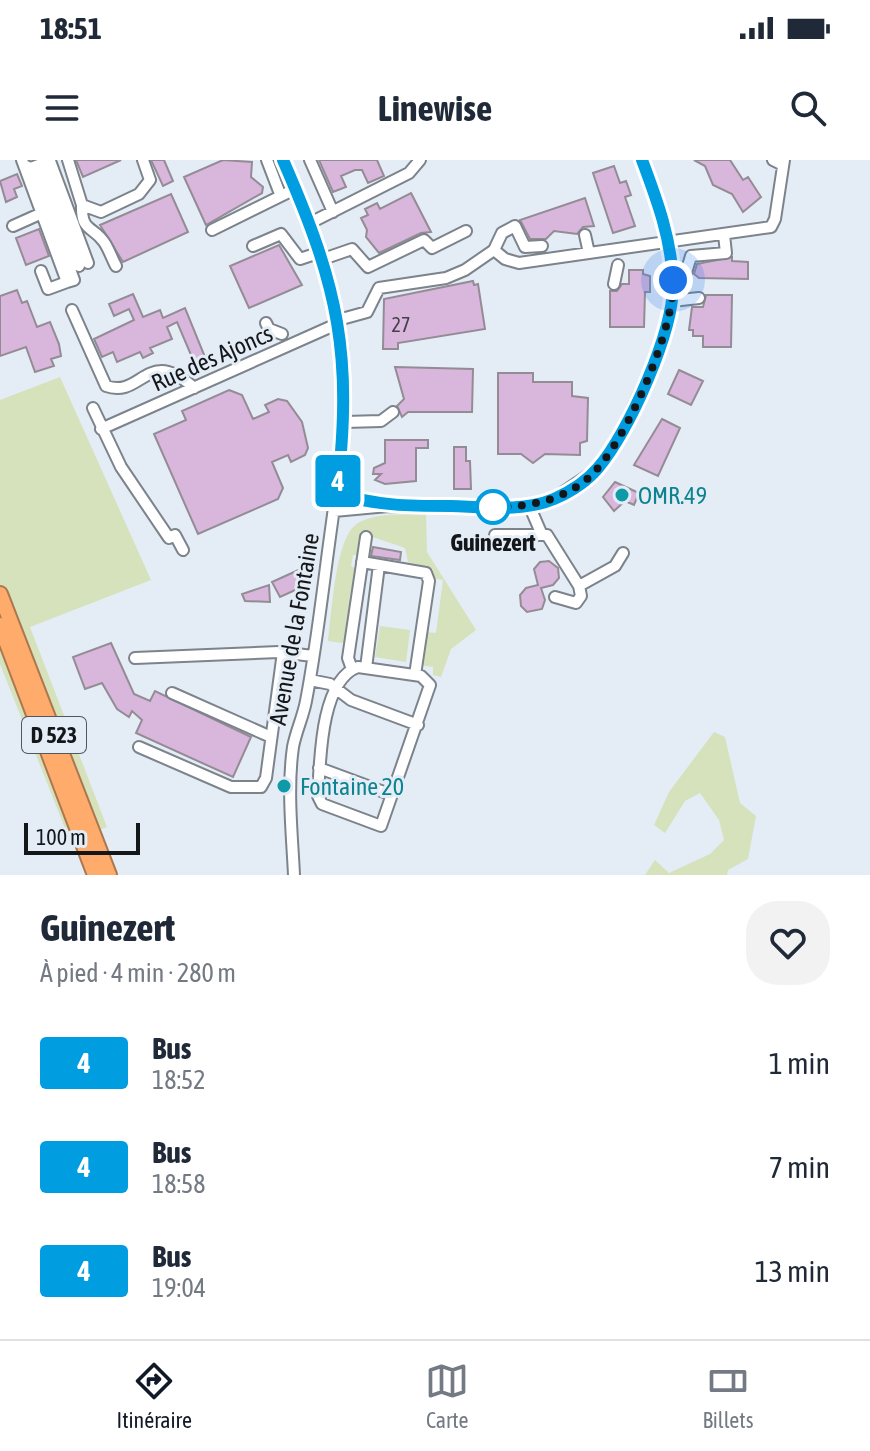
<!DOCTYPE html>
<html lang="fr">
<meta charset="utf-8">
<style>
body{margin:0;font-family:"Asap Condensed",sans-serif;background:#f2f2f3;color:#1f2937;height:100vh;display:flex;flex-direction:column;font-size:30px;white-space:nowrap}
*{box-sizing:border-box;margin:0}
p{font-size:26px;color:#747a83}
.icon{flex:none;width:44px;height:44px;fill:none;stroke:currentColor;stroke-width:2;stroke-linecap:round;stroke-linejoin:round}
.map{position:relative;height:715px;overflow:hidden}
.side{display:flex;flex-direction:column;background:#fff;flex:1}
.side>*{flex:none}
.badge{padding:0 16px;border-radius:6px;font-size:28px;line-height:52px}
.scale{position:absolute;left:24px;bottom:20px;width:116px;box-sizing:border-box;padding-left:8px;border:4px solid #14171a;border-top:0;font-size:22px;line-height:28px;white-space:nowrap;color:#14171a;-webkit-text-stroke:6px #e4ecf6;paint-order:stroke}
.you{position:absolute;width:40px;height:40px;margin:-20px;border:6px solid #fff;border-radius:50%;background:#1a73e8;box-shadow:0 0 0 12px #1a73e833}
.map>.badge{position:absolute;translate:-50% -50%;box-shadow:0 0 0 4px #fff}
.round{display:grid;place-items:center;flex:none;width:84px;height:84px;border-radius:32px;background:#f2f2f3}
.headline{display:flex;align-items:center;justify-content:space-between;height:136px;padding:0 40px}
h1{font-size:38px;font-weight:700;line-height:60px}
ul{padding:0;list-style:none}
li{display:flex;align-items:center;gap:24px;height:104px;padding:0 40px}
li div{flex:1}
li b{display:block;font-size:30px}
li em{font-style:normal}
li .badge{min-width:88px;font-weight:700;text-align:center}
.status{display:flex;justify-content:space-between;align-items:center;height:56px;padding:0 40px;background:#fff;direction:ltr}
.status svg{height:22px;fill:currentColor}
header{display:flex;justify-content:space-between;align-items:center;height:104px;padding:0 40px;background:#fff;font-size:36px;font-weight:700}
.menu{display:flex;justify-content:space-around;align-items:center;height:112px;border-top:2px solid #e0e1e3;background:#fff;font-size:22px;color:#747a83}
.menu a{display:grid;justify-items:center;gap:4px}
.menu .current{color:#111827}
.map>svg:first-child{display:block}
.green{fill:#d5e2bc}
.building{fill:#d9b6dc;stroke:#948c94;stroke-width:2}
.lines{fill:none;stroke-linecap:round;stroke-linejoin:round}
.minor-casing{stroke:#7c838b;stroke-width:14}
.highway-casing{stroke:#ac774f;stroke-width:18}
.minor{stroke:#fff;stroke-width:10}
.highway{stroke:#feab6b;stroke-width:14}
.line-casing{stroke:#fff;stroke-width:18}
.line{stroke:#009ee1;stroke-width:12}
.walk{stroke:#14171a;stroke-width:8;stroke-dasharray:0 14.4}
.culture-dot{fill:#0f9aa8;stroke:#e4ecf6;stroke-width:3}
.stop-dot{fill:#fff;stroke:#009ee1;stroke-width:4}
.labels{text-anchor:middle;dominant-baseline:central;stroke-width:6;stroke-linejoin:round;paint-order:stroke}
.number-label{font-size:20px;fill:#453f4a}
.shield{fill:#e4ecf6;stroke:#52575c;stroke-width:2}
.shield-label{font-size:22px;font-weight:bold;fill:#14171a}
.street-label{font-size:24px;fill:#14171a;stroke:#e4ecf6}
.culture-label{font-size:24px;fill:#0d838f;stroke:#e4ecf6;text-anchor:start}
.stop-label{font-size:24px;font-weight:bold;fill:#14171a;stroke:#e4ecf6}
</style>
<div class="status"><b>18:51</b><svg viewBox="0 0 49 12"><path d="M0 12V9h3v3zM5 12V6h3v6zM10 12V3h3v9zM15 12V0h3v12zM26 1h20v11H26zM47 4h2v5h-2z"/></svg></div>
<header><svg class="icon" aria-label="menu" viewBox="0 0 24 24"><path d="M4 6h16M4 12h16M4 18h16"/></svg>Linewise<svg class="icon" aria-label="search" viewBox="0 0 24 24"><circle cx="10" cy="10" r="6"/><path d="M15 15l6 6"/></svg></header>
<div class="map">
<svg width="870" height="715" viewBox="0 0 870 715">
<rect width="100%" height="100%" fill="#e4ecf6"/>
<path class="green" d="M60,217L151,420L30,467L107,667L70,681L0,504V240Z
M426,354L427,392L476,470L451,489L441,517L433,515V507L419,505L425,472L436,473L443,420L432,418L433,409L408,402L405,388L367,375L360,395H353L351,406L356,409L349,439L353,440L347,480L342,483L328,481C332,454 335,376 358,363C378,352 405,355 426,354Z
M380,466L410,470L406,502L375,497Z
M714,572L725,577L740,643L756,656L748,699L728,710L727,715H645L655,700L669,713L710,694L724,680L719,660L700,633L685,641L665,673L654,665L669,632Z"/>
<path class="building" d="M76,0H121L83,17Z
M151,0H164L173,21L163,26Z
M223,0L252,2L251,17L263,27L262,33L206,65L184,17Z
M319,0H377L384,16L368,23L362,10H355L341,16L346,27L333,32Z
M694,0H730L743,20L748,17L761,37L743,52L732,34L713,25L705,6Z
M614,6L620,23L626,21L631,35L625,37L635,66L613,73L593,13Z
M17,14L22,26L14,29L17,37L6,42L0,21Z
M411,33L431,72L421,73L379,93L366,77L367,70L361,58L368,55L365,49L377,43L380,49Z
M171,34L188,72L123,102L100,65Z
M585,38L594,66L583,67L577,74L554,71L546,79H530L520,60Z
M39,69L49,96L26,105L16,78Z
M279,85L302,125L249,148L230,106Z
M732,97V101L748,102V119L699,118L694,114L697,104Z
M629,110H643V114L650,116V132H645L644,167H610V131H617L622,124H629Z
M473,121L474,125L478,124L485,169L398,183V189H383L384,139Z
M17,130L22,143L27,141L37,167L50,162L59,184L61,196L51,199L54,206L35,212L26,187L0,196V136Z
M133,134L143,157L160,150L163,158L185,148L205,197L194,202L177,162L167,167L172,179L150,188L153,193L143,198L140,192L117,202L113,192L102,197L94,179L134,160L129,149L114,156L109,144Z
M706,135H732L731,187H703V176H693V170H689L692,147H703Z
M395,207L473,209L472,252H408L402,257L397,246L404,239Z
M679,210L703,221L691,245L668,234Z
M498,213H533V222H572V236L588,238L587,281L580,283V295L545,294L533,303L521,294H498Z
M229,230L242,235L253,259L269,252L265,245L278,239L287,241L302,262L308,288L305,295L291,302L288,295L272,302L283,328L278,339L198,374L154,274L186,260L182,251Z
M662,259L680,268L658,316L634,305Z
M385,280H428V288H416V321L385,324L375,320L381,314H373L374,308L385,303Z
M454,287H466V301H470L471,329H454Z
M615,322L639,333L634,345L625,341L614,351L603,337Z
M373,387L401,392L400,400L371,396Z
M549,401L558,408L559,418L553,425L541,428L545,440L542,449L527,452L521,446L520,435L526,428L538,425L534,409L540,402Z
M305,407L302,427L280,437L272,422Z
M269,425L270,442L245,441L242,434Z
M111,483L134,534L150,541L155,531L251,577L233,617L136,573L142,560L132,551L129,557L117,549L102,523L85,529L73,497Z"/>
<g class="lines">
<g class="minor-casing">
<path id="minor" d="M22,0L67,122L48,129L41,111
M68,0L82,45L101,52L139,34L150,20L143,0
M267,0L280,34
M283,0C309,60 334,118 342,185C349,253 338,317 329,384C322,436 316,489 306,541C303,557 296,571 293,587C287,629 292,673 294,715
M310,0L333,52
M773,0L783,5
M41,4L50,1L88,103
M24,5L33,9L74,120L67,122
M31,8L41,4L79,106
M82,45C81,72 93,66 104,82C109,89 112,99 116,106
M310,63L409,13L420,0
M13,66L42,53
M212,70L295,29
M585,75L589,93
M253,86L281,74L300,99L321,92
M494,90L505,99L519,103L771,67L775,59L784,0
M323,99L352,89L368,107L424,80L432,88L466,71
M673,120L685,116L691,96L726,93L724,75
M614,124L618,105
M672,141L699,138
M72,150L106,226C142,239 147,185 194,228
M338,160L367,152L379,128L446,118L465,110L494,90L502,73L515,66L525,87L542,86
M266,163L269,169L282,174
M93,248L121,307L169,378L175,375L183,390
M345,262L381,261L393,252
M101,269L339,163
M337,333L388,346
M334,351L388,346L521,347L553,339L596,310L617,281L658,195L672,143L669,83L642,0
M495,375H542L529,345
M542,375H547L579,426L615,406L623,393
M362,402L426,413L429,421L415,515
M555,437L576,443L581,436L579,426
M135,498L279,492L313,496
M358,507L421,516L430,525L381,666L322,644L318,636C320,603 320,520 358,507Z
M366,508L379,405
M352,509L348,498L366,377
M310,520L330,524L351,540L418,565
M172,533L271,577
M139,587L231,627H261L266,618L283,492
M319,608L392,635"/>
</g>
<g class="highway-casing">
<path id="highway" d="M0,434L109,715
M0,465L95,715"/>
</g>
<use href="#minor" class="minor"/>
<use href="#highway" class="highway"/>
</g>
<g class="lines">
<g class="line-casing">
<path id="line" d="M283,0C339,128 353,194 337,333C374,346 412,346 451,346C484,347 523,352 554,339C570,332 587,321 598,308C629,272 674,171 673,124C672,80 657,40 642,0"/>
</g>
<use href="#line" class="line"/>
<path class="walk" d="M493,347C527,347 558,342 586,320C623,291 676,167 673,120"/>
</g>
<g class="culture-dot">
<circle cx="622" cy="335" r="8"/>
<circle cx="284" cy="626" r="8"/>
</g>
<circle class="stop-dot" cx="493" cy="347" r="16"/>
<g class="labels">
<g class="number-label">
<text x="401" y="164">27</text>
</g>
<rect class="shield" x="22" y="557" width="64" height="36" rx="6"/>
<g class="shield-label">
<text x="54" y="575">D 523</text>
</g>
<g class="street-label">
<text transform="translate(212 198) rotate(-24)">Rue des Ajoncs</text>
<text transform="translate(294 469) rotate(-80)">Avenue de la Fontaine</text>
</g>
<g class="culture-label">
<text x="638" y="335">OMR.49</text>
<text x="300" y="626">Fontaine 20</text>
</g>
<g class="stop-label">
<text x="493" y="382">Guinezert</text>
</g>
</g>
</svg>
<div class="scale">100 m</div>
<div class="you" style="left:673px;top:120px"></div>
<b class="badge" style="left:338px;top:321px;background:#009ee1;color:#fff">4</b>
</div>
<section class="side">
<div class="headline"><div><h1>Guinezert</h1><p>À pied · 4 min · 280 m</p></div><a class="round"><svg class="icon" aria-label="heart" viewBox="0 0 24 24"><path d="M12 20l-8-8c-3-5 5-10 8-4 3-6 11-1 8 4z"/></svg></a></div>
<ul>
<li><span class="badge" style="background:#009ee1;color:#fff">4</span><div><b>Bus</b><p>18:52</p></div><em>1 min</em></li>
<li><span class="badge" style="background:#009ee1;color:#fff">4</span><div><b>Bus</b><p>18:58</p></div><em>7 min</em></li>
<li><span class="badge" style="background:#009ee1;color:#fff">4</span><div><b>Bus</b><p>19:04</p></div><em>13 min</em></li>
</ul>
</section>
<nav class="menu">
<a class="current"><svg class="icon" aria-label="directions" viewBox="0 0 24 24"><path d="M12 3l9 9-9 9-9-9zM9 14v-3h6M13 9l2 2-2 2"/></svg>Itinéraire</a>
<a><svg class="icon" aria-label="map" viewBox="0 0 24 24"><path d="M3 6l6-2 6 2 6-2v14l-6 2-6-2-6 2zM9 4v14M15 6v14"/></svg>Carte</a>
<a><svg class="icon" aria-label="tickets" viewBox="0 0 24 24"><path d="M3 7h18v10H3zM15 7v10"/></svg>Billets</a>
</nav>
